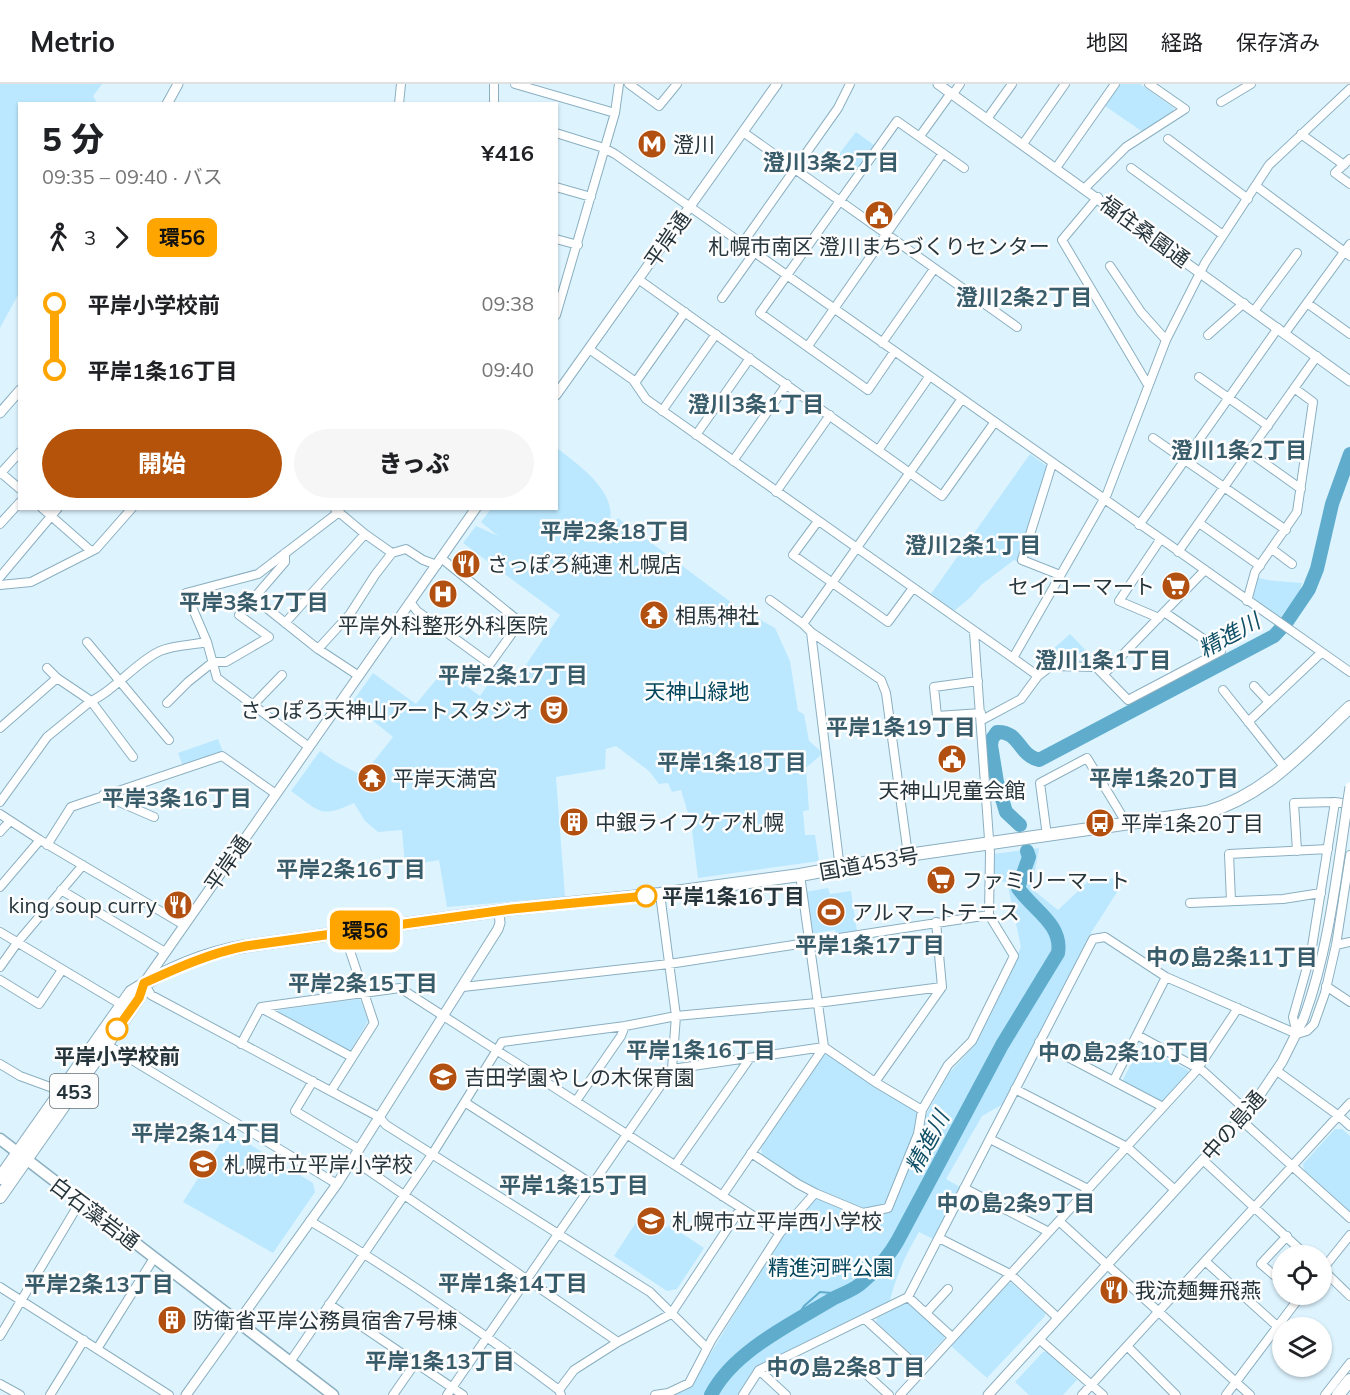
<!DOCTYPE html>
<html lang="ja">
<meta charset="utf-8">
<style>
body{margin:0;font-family:Mulish,"Noto Sans JP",sans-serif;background:#f6f6f6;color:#202124;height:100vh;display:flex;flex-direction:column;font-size:22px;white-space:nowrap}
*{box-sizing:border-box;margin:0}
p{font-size:20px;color:#757577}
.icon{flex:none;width:33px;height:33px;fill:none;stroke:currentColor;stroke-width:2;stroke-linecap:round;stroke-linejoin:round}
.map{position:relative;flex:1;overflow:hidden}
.panel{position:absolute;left:18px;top:18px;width:540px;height:408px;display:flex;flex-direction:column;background:#fff;border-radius:0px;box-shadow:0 2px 4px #0004}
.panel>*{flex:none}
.badge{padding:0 12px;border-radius:9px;font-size:21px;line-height:39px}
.buttons{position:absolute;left:1272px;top:1161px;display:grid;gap:12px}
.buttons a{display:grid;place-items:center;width:60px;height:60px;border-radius:50%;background:#fff;box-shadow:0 2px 4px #0004;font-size:30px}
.map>.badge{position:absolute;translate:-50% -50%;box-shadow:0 0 0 3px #fff}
.legs{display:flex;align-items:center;gap:9px;height:66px;padding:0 24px;font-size:20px}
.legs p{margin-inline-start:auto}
.headline{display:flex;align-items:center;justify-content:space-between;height:102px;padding:0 24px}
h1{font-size:33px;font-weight:800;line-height:45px}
.primary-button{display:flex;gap:12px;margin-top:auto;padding:12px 24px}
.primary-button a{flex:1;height:69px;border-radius:36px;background:#b45309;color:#fff;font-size:24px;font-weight:800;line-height:69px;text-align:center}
.primary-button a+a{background:#f6f6f6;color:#202124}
ul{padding:0 24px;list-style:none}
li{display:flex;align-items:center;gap:21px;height:66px;font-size:22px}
li i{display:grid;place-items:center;width:9px;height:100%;margin:0 8px;background:currentColor}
li i::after{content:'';width:15px;height:15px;margin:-8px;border:4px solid;border-radius:50%;background:#fff}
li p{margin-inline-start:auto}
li:first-child i{background:linear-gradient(#0000 50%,currentColor 0)}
li:last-child i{background:linear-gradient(currentColor 50%,#0000 0)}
header{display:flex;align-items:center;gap:36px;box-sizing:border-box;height:84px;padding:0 30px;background:#fff;border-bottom:2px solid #e0e0e0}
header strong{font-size:28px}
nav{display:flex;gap:33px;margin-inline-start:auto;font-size:21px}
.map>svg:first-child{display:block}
.green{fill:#bbe8fe}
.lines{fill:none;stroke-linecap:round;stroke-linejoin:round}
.stream{stroke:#5faccd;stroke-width:2}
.river{stroke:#5faccd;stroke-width:14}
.minor-casing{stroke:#8bafc0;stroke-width:10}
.tertiary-casing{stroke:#8bafc0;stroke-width:11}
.secondary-casing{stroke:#8bafc0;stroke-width:13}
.primary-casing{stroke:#8bafc0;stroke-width:14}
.trunk-casing{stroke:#8bafc0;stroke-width:14}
.minor{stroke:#fff;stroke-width:8}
.tertiary{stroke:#fff;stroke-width:9}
.secondary{stroke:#fff;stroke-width:10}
.primary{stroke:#fff;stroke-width:12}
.trunk{stroke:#fff;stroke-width:12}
.tertiary-bridge-casing{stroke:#8bafc0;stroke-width:11;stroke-linecap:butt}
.tertiary-bridge{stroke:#fff;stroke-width:9}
.line-1-casing{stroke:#fff;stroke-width:14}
.line-1{stroke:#ffa500;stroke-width:9}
.stop-1-dot{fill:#fff;stroke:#ffa500;stroke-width:3}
.labels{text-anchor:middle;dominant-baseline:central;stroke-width:5;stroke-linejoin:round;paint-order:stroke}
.shield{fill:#fdfdfd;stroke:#667176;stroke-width:1.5}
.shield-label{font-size:20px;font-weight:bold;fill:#26353c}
.poi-label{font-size:21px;fill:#26353c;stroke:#fdfdfd;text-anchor:start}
.street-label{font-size:21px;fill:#26353c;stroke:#fdfdfd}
.park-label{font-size:21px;fill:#00455c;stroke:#fdfdfd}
.stop-label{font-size:21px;font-weight:bold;fill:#26353c;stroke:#fdfdfd;text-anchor:start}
.neighbourhood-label{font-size:22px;font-weight:bold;fill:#395c6b;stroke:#fdfdfd}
.water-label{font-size:22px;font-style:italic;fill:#0f5067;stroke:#fdfdfd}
</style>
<header>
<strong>Metrio</strong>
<nav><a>地図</a><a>経路</a><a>保存済み</a></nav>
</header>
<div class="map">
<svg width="1350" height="1311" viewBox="0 0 1350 1311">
<rect width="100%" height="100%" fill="#ddf4ff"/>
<path class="green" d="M0,0H102L93,12L97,19L20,20L19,209L0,244Z
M1120,0H1140L1174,24L1173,28L1143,48L1105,22Z
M856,48L874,61L858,84L839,70Z
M557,364C578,381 616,406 610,437C609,443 604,448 601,453L618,434L736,522L775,544L790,577L798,627L804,630L809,657L823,669L806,684L809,726L803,727L805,751H815L819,777L698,794L691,739L681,706L672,708L668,699L659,700L649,687L616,662L606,665L605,685L556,693L565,813L447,823L439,776L405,782L402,746L378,748L365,737L354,719C320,735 319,727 291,707L320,667L336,678L359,690L370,682L393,653L356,623L358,620L353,617L373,589L416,620L444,586L480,612L493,593L510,604L560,531L463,459L476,442L498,452L481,438L491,425L556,424Z
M1030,370L1047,382L1018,478L1014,476L981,501L971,513L954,527L931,510Z
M1257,493C1264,497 1291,498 1302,499L1299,509L1280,534L1252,514Z
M1070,550L1097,578L1050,577L1044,573Z
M218,655L223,668L183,682L178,669Z
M1039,764L1032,805L1058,826L1091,795L1126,794L1089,852L1005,1019L982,1032L946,1095L960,1103L933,1155L919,1148C906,1170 896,1191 890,1217L844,1243L788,1270L756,1282L738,1311H675L694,1297L779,1156L815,1114L862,1133L890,1127L922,1052L926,1031L949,989L975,961L1021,863L1007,798L994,797V770Z
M828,804L830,810L851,807L857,847L836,850L835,846L811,850L805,808Z
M359,915L361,917L368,937L351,966H348L278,929L279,926Z
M1143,963L1188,986L1189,991L1165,1019H1160L1124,999L1123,996L1139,964Z
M827,970L917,1028C922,1044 892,1104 885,1122L864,1124L806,1100L762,1071L761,1064L824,971Z
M1335,1045H1342L1350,1052V1128L1304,1086L1303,1080Z
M228,1047L313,1099L315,1108L273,1169L183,1118Z
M643,1128L667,1144L669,1141L704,1164L677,1205L667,1207L614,1172Z
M1009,1199H1012L1045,1229V1232L987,1294L951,1262Z
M906,1219H909L944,1252V1255L921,1279L876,1238L877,1234Z
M1043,1268H1047L1077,1296L1063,1311H1029L1015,1298Z"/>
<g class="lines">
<path class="stream" d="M793,1240L804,1222L820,1208L843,1210"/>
<path class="river" d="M1020,741L1006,728L997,698L991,661L992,655L997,648C1020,647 1018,671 1039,676L1274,552L1286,539L1309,505L1317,485L1332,420L1350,370
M711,1311C733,1267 793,1239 834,1214C842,1210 851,1207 859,1201C875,1188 888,1174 898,1156L1002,961L1058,869C1063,840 1032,825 1018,804L1029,773L1027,767"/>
<g class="minor-casing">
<path id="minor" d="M494,0V20
M515,0L615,29
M629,0L659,22L677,0
M953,10L960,0
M1221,18L1251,0
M399,20L401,0
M987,35L1012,0
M743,48L1017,243
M556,49L604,64L615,70L1350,588
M1301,50L1344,81
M920,52L951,9
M1168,55L1248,115
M1023,60L1065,0
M1350,75L1335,89L1350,100
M1056,84L1115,0
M1131,84L1223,151
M1256,102L1350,172
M556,103L591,113
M1085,104L1126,63L1185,25L1149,0
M1098,113L1062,156L1148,301
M556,155L578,161
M742,160L838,24L850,0
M1110,182L1141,228L1166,256
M638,195L942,412L994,339
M722,214L754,169
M1307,219L1350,250
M1254,227L1297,169
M556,231L615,29L619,0
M1285,249L1350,160
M1208,251L1244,219
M882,259L934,185
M808,262L943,69
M589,265L633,296L646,315L1013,574L1107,410L1166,256L1205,179L1269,81L1350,5
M894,268L868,306L760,229L897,37L964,84
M1199,293L1268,342
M635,299L685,228
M662,327L716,250
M696,351L750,274
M1153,354L1286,446
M879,365L929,293
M1249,368L1301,405
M733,377L787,300
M1052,380L1022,476L1060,491
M0,388L20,405
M0,390L20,368
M776,408L830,331
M42,424L91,467
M335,425L365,450L392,469L406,465L423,476L437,481
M818,437L793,471L888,538L913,504
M1199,439L1260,482
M0,440L20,418
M1139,441L1278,244
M1272,465L1292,480
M1178,468L1317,272
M285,469V478L254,514L318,565L359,592
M0,493L58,424
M0,501L31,498L96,465L132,424
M770,516L803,540L811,548L881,596L886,609L908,771
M1247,517L1255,488L1297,428L1313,318L1294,304
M410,518L417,527L490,580L520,538L441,474
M1159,534L1119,517L1160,456
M285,539L365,450
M803,540L961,316
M811,548L840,785
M87,558L169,656
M318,565L350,530L375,491L392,469
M1013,574L1038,592
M47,584L57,594L91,617L133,673
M1104,590L1204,487
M978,597L934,603L937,632L981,629
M1254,602L1269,618
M1223,606L1285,684
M167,619L188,598L213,578H226L269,553L239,531L254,514
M253,621L282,591
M982,636L1021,615L1038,592L1051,582L1096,583L1128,616L1221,567L1164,528
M1248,638L1321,569
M0,644L57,594
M309,663L217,594L207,558L186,509L258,490L339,428L340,424
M103,711L154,733
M0,718L47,653L91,617C114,607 136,578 160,567C174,561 193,561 207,558
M0,730L40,756L184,841
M0,748L10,737
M1047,752L1040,699L1087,674L1127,740
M47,761L71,723L222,672L276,710
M1297,767L1294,719L1335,718L1350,720
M0,803L40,756
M61,806L165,868
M1231,817L1229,770L1328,765
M1190,819L1283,815L1321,809
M0,848L122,921
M1336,861L1350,858
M0,883L17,859L83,781
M0,896L39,920L62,886
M144,899L151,911L379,1033L386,1041L650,1208L707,1264
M1326,902L1350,918
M463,903L669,880L989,831
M261,924L352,973
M1297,950L1293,933L1311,869L1335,718
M1137,951L1203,987L1247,1027
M1039,958L1163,1023
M104,959L337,1100
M241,960L261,923L400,904L780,1149
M0,980L20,992L61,1007
M672,985L824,963L875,998L922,1026L948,981L972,957L1014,872L989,831L990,769L974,548
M1277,987L1339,1032L1350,1042
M1114,996L1166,893
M313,997L295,1027L359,1065
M875,998L942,903L936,838
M1015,1005L1127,1063L1175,1106
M331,1007L374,939L344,849
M576,1017L621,952L625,942
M466,1019L592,1100
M1240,1035L1350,1134
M990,1055L1088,1105
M353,1076L618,1258
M1203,1076L1307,1172
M675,1081L750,974
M964,1104L1049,1148
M815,1109L863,1129L888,1124L918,1050L922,1026
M722,1112L824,963L800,791
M310,1137C397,1188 479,1246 559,1306L561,1311
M1059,1137L1250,1311
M939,1154L1010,1190L1058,1234
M1205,1177L1277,1242
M1322,1185L1350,1212
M1322,1186L1350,1151
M1282,1198L1261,1180L1287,1152
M0,1203L169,1311
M908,1213L952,1253
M329,1220L463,1311
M926,1229L948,1205
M865,1235L922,1287
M0,1252L80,1118
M1039,1255L1103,1311
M1127,1262L1176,1311
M97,1265L154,1174
M290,1278L433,1069L502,958L625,942L676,932L817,919L942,903
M759,1286L786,1311
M864,1288L889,1311
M0,1300L20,1311
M559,1306L574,1286L618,1258L671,1230L741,1124
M50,1311L84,1256
M393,1311L416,1278
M447,1311L672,985L676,932L660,810
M655,1311L668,1309L689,1299L712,1255L780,1149L815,1109L798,1100L751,1069
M743,1311L759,1286L908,1213L1093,855L1105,853L1166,893L1297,950L1307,947L1314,940L1325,909L1336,861L1350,771
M900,1311L1196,987L1238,924
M1082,1311L1350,1019
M1226,1311L1302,1210
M1325,1311L1350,1279"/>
</g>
<g class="tertiary-casing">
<path id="tertiary" d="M938,0L1350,297
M167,20L178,0
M556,311L777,0
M0,329L20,306
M144,899L476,424
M186,1311L337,1100L498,845L500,839L499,827
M988,1311L1253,1021L1282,978L1303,936"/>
</g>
<g class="secondary-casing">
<path id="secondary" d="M0,1055L333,1311"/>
</g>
<g class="primary-casing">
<path id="primary" d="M1338,1311L1350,1296"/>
</g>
<g class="trunk-casing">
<path id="trunk" d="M0,1094L131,908C165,886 206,869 246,862L512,825L660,810L800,791L908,771L1207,728C1266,711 1306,664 1350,623
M0,1113L139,914L144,899"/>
</g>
<use href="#minor" class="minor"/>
<use href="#tertiary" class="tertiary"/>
<use href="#secondary" class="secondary"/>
<use href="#primary" class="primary"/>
<use href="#trunk" class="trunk"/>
<g class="tertiary-bridge-casing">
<path id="tertiary-bridge" d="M1303,936C1330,865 1338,778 1350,703"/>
</g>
<use href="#tertiary-bridge" class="tertiary-bridge"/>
</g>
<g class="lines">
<g class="line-1-casing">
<path id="line-1" d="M117,945L139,914L144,899C177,884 210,869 246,862L512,825L646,812"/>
</g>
<use href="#line-1" class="line-1"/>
</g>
<defs>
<g id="metro-disc" transform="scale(1.5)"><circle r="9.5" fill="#b15010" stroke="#fdfdfd"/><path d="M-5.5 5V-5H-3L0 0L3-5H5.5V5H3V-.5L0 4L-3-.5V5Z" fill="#fff"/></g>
<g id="civic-disc" transform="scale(1.5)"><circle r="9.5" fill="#b15010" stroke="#fdfdfd"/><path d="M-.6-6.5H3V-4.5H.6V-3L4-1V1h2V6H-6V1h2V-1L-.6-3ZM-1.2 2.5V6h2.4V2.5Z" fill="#fff"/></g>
<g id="restaurant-disc" transform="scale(1.5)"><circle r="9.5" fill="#b15010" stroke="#fdfdfd"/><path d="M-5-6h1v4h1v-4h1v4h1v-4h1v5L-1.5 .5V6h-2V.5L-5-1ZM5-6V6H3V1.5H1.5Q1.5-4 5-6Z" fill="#fff"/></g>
<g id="supermarket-disc" transform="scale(1.5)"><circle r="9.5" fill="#b15010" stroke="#fdfdfd"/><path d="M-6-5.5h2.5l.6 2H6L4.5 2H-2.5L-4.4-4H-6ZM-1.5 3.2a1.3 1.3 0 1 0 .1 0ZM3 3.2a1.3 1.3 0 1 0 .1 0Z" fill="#fff"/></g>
<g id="hospital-disc" transform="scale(1.5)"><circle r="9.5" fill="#b15010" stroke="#fdfdfd"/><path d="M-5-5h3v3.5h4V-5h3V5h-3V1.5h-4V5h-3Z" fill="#fff"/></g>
<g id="temple-disc" transform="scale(1.5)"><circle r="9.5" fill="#b15010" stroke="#fdfdfd"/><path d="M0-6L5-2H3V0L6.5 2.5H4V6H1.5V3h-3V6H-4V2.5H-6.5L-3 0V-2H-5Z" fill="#fff"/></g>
<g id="theatre-disc" transform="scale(1.5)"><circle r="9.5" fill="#b15010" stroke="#fdfdfd"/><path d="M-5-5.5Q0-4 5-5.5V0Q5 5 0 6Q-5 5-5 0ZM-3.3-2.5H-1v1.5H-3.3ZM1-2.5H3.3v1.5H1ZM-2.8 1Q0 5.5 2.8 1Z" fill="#fff"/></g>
<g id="building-disc" transform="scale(1.5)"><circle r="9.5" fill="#b15010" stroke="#fdfdfd"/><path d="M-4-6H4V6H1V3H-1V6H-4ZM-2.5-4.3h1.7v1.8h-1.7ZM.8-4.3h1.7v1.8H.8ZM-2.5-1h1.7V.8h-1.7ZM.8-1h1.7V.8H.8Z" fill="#fff"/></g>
<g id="bus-disc" transform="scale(1.5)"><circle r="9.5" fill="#b15010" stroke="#fdfdfd"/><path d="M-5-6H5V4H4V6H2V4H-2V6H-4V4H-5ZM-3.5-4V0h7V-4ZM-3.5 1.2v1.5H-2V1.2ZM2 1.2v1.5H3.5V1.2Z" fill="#fff"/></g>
<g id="stadium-disc" transform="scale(1.5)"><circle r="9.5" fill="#b15010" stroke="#fdfdfd"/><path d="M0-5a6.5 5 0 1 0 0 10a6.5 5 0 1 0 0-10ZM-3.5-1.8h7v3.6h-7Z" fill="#fff"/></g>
<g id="school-disc" transform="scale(1.5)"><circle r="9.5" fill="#b15010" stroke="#fdfdfd"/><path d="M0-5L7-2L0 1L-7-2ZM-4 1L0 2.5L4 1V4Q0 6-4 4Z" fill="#fff"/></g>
</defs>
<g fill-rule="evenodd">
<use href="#metro-disc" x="652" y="60"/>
<use href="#civic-disc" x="879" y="131"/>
<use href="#restaurant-disc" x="466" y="480"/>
<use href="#supermarket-disc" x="1176" y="502"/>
<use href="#hospital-disc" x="443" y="510"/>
<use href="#temple-disc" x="654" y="531"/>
<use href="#theatre-disc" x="554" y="626"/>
<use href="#civic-disc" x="952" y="675"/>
<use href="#temple-disc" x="372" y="694"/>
<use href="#building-disc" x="574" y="738"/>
<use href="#bus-disc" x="1100" y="739"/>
<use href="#supermarket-disc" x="941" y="796"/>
<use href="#restaurant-disc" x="178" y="821"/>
<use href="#stadium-disc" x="831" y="828"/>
<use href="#school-disc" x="443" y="993"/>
<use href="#school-disc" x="203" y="1080"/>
<use href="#school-disc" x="651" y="1137"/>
<use href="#restaurant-disc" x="1114" y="1206"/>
<use href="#building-disc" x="172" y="1236"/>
</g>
<g class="stop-1-dot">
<circle cx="646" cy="812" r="10"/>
<circle cx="117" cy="945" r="10"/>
</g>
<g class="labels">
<rect class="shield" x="50" y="990" width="48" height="34" rx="4.5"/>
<g class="shield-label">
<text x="74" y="1007">453</text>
</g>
<g class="poi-label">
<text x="673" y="60">澄川</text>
<text x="879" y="162" text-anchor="middle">札幌市南区 澄川まちづくりセンター</text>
<text x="487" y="480">さっぽろ純連 札幌店</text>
<text x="1155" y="502" text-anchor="end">セイコーマート</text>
<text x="675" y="531">相馬神社</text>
<text x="443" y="541" text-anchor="middle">平岸外科整形外科医院</text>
<text x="533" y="626" text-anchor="end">さっぽろ天神山アートスタジオ</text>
<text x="393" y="694">平岸天満宮</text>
<text x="952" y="706" text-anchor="middle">天神山児童会館</text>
<text x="595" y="738">中銀ライフケア札幌</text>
<text x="1121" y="739">平岸1条20丁目</text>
<text x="962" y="796">ファミリーマート</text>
<text x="157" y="821" text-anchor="end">king soup curry</text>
<text x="852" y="828">アルマートテニス</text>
<text x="464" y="993">吉田学園やしの木保育園</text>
<text x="224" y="1080">札幌市立平岸小学校</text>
<text x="672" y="1137">札幌市立平岸西小学校</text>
<text x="1135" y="1206">我流麺舞飛燕</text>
<text x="193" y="1236">防衛省平岸公務員宿舎7号棟</text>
</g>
<g class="street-label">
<text transform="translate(1145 147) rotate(36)">福住桑園通</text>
<text transform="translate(667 155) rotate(-55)">平岸通</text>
<text transform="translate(227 779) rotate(-55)">平岸通</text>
<text transform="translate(869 779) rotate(-10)">国道453号</text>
<text transform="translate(1233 1041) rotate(-49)">中の島通</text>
<text transform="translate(95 1129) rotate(37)">白石藻岩通</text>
</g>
<g class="park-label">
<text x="697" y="607">天神山緑地</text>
<text x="831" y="1183">精進河畔公園</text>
</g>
<g class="stop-label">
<text x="662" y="812">平岸1条16丁目</text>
<text x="117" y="972" text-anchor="middle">平岸小学校前</text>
</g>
<g class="neighbourhood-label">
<text x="831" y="78">澄川3条2丁目</text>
<text x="1024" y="213">澄川2条2丁目</text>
<text x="756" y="320">澄川3条1丁目</text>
<text x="1239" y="366">澄川1条2丁目</text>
<text x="615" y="447">平岸2条18丁目</text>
<text x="973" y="461">澄川2条1丁目</text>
<text x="254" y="518">平岸3条17丁目</text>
<text x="1103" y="576">澄川1条1丁目</text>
<text x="513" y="591">平岸2条17丁目</text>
<text x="901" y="643">平岸1条19丁目</text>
<text x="732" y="678">平岸1条18丁目</text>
<text x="1164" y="694">平岸1条20丁目</text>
<text x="177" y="714">平岸3条16丁目</text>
<text x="351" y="785">平岸2条16丁目</text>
<text x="870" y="861">平岸1条17丁目</text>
<text x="1232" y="873">中の島2条11丁目</text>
<text x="363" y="899">平岸2条15丁目</text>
<text x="701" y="966">平岸1条16丁目</text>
<text x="1124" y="968">中の島2条10丁目</text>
<text x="206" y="1049">平岸2条14丁目</text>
<text x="574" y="1101">平岸1条15丁目</text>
<text x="1016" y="1119">中の島2条9丁目</text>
<text x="513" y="1199">平岸1条14丁目</text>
<text x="99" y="1200">平岸2条13丁目</text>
<text x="440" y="1277">平岸1条13丁目</text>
<text x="846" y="1283">中の島2条8丁目</text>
</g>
<g class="water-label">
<text transform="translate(1229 551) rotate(-29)">精進川</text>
<text transform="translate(927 1058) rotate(-62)">精進川</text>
</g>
</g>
</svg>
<div class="buttons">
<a><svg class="icon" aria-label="locate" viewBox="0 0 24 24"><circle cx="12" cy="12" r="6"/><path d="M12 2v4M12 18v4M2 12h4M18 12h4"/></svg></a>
<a><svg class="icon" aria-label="layers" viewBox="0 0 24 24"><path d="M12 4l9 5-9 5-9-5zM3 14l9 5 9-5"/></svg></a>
</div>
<b class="badge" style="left:365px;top:846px;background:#ffa500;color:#111">環56</b>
<section class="panel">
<div class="headline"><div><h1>5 分</h1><p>09:35 – 09:40 · バス</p></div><b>¥416</b></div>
<div class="legs"><svg class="icon" aria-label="walk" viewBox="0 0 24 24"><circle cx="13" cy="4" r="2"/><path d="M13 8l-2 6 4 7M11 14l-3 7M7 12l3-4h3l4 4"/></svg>3<svg class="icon" aria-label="forward" viewBox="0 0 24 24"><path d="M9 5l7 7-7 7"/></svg><b class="badge" style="background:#ffa500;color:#111">環56</b></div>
<ul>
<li><i style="color:#ffa500"></i><b>平岸小学校前</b><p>09:38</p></li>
<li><i style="color:#ffa500"></i><b>平岸1条16丁目</b><p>09:40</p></li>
</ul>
<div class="primary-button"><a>開始</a><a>きっぷ</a></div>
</section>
</div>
